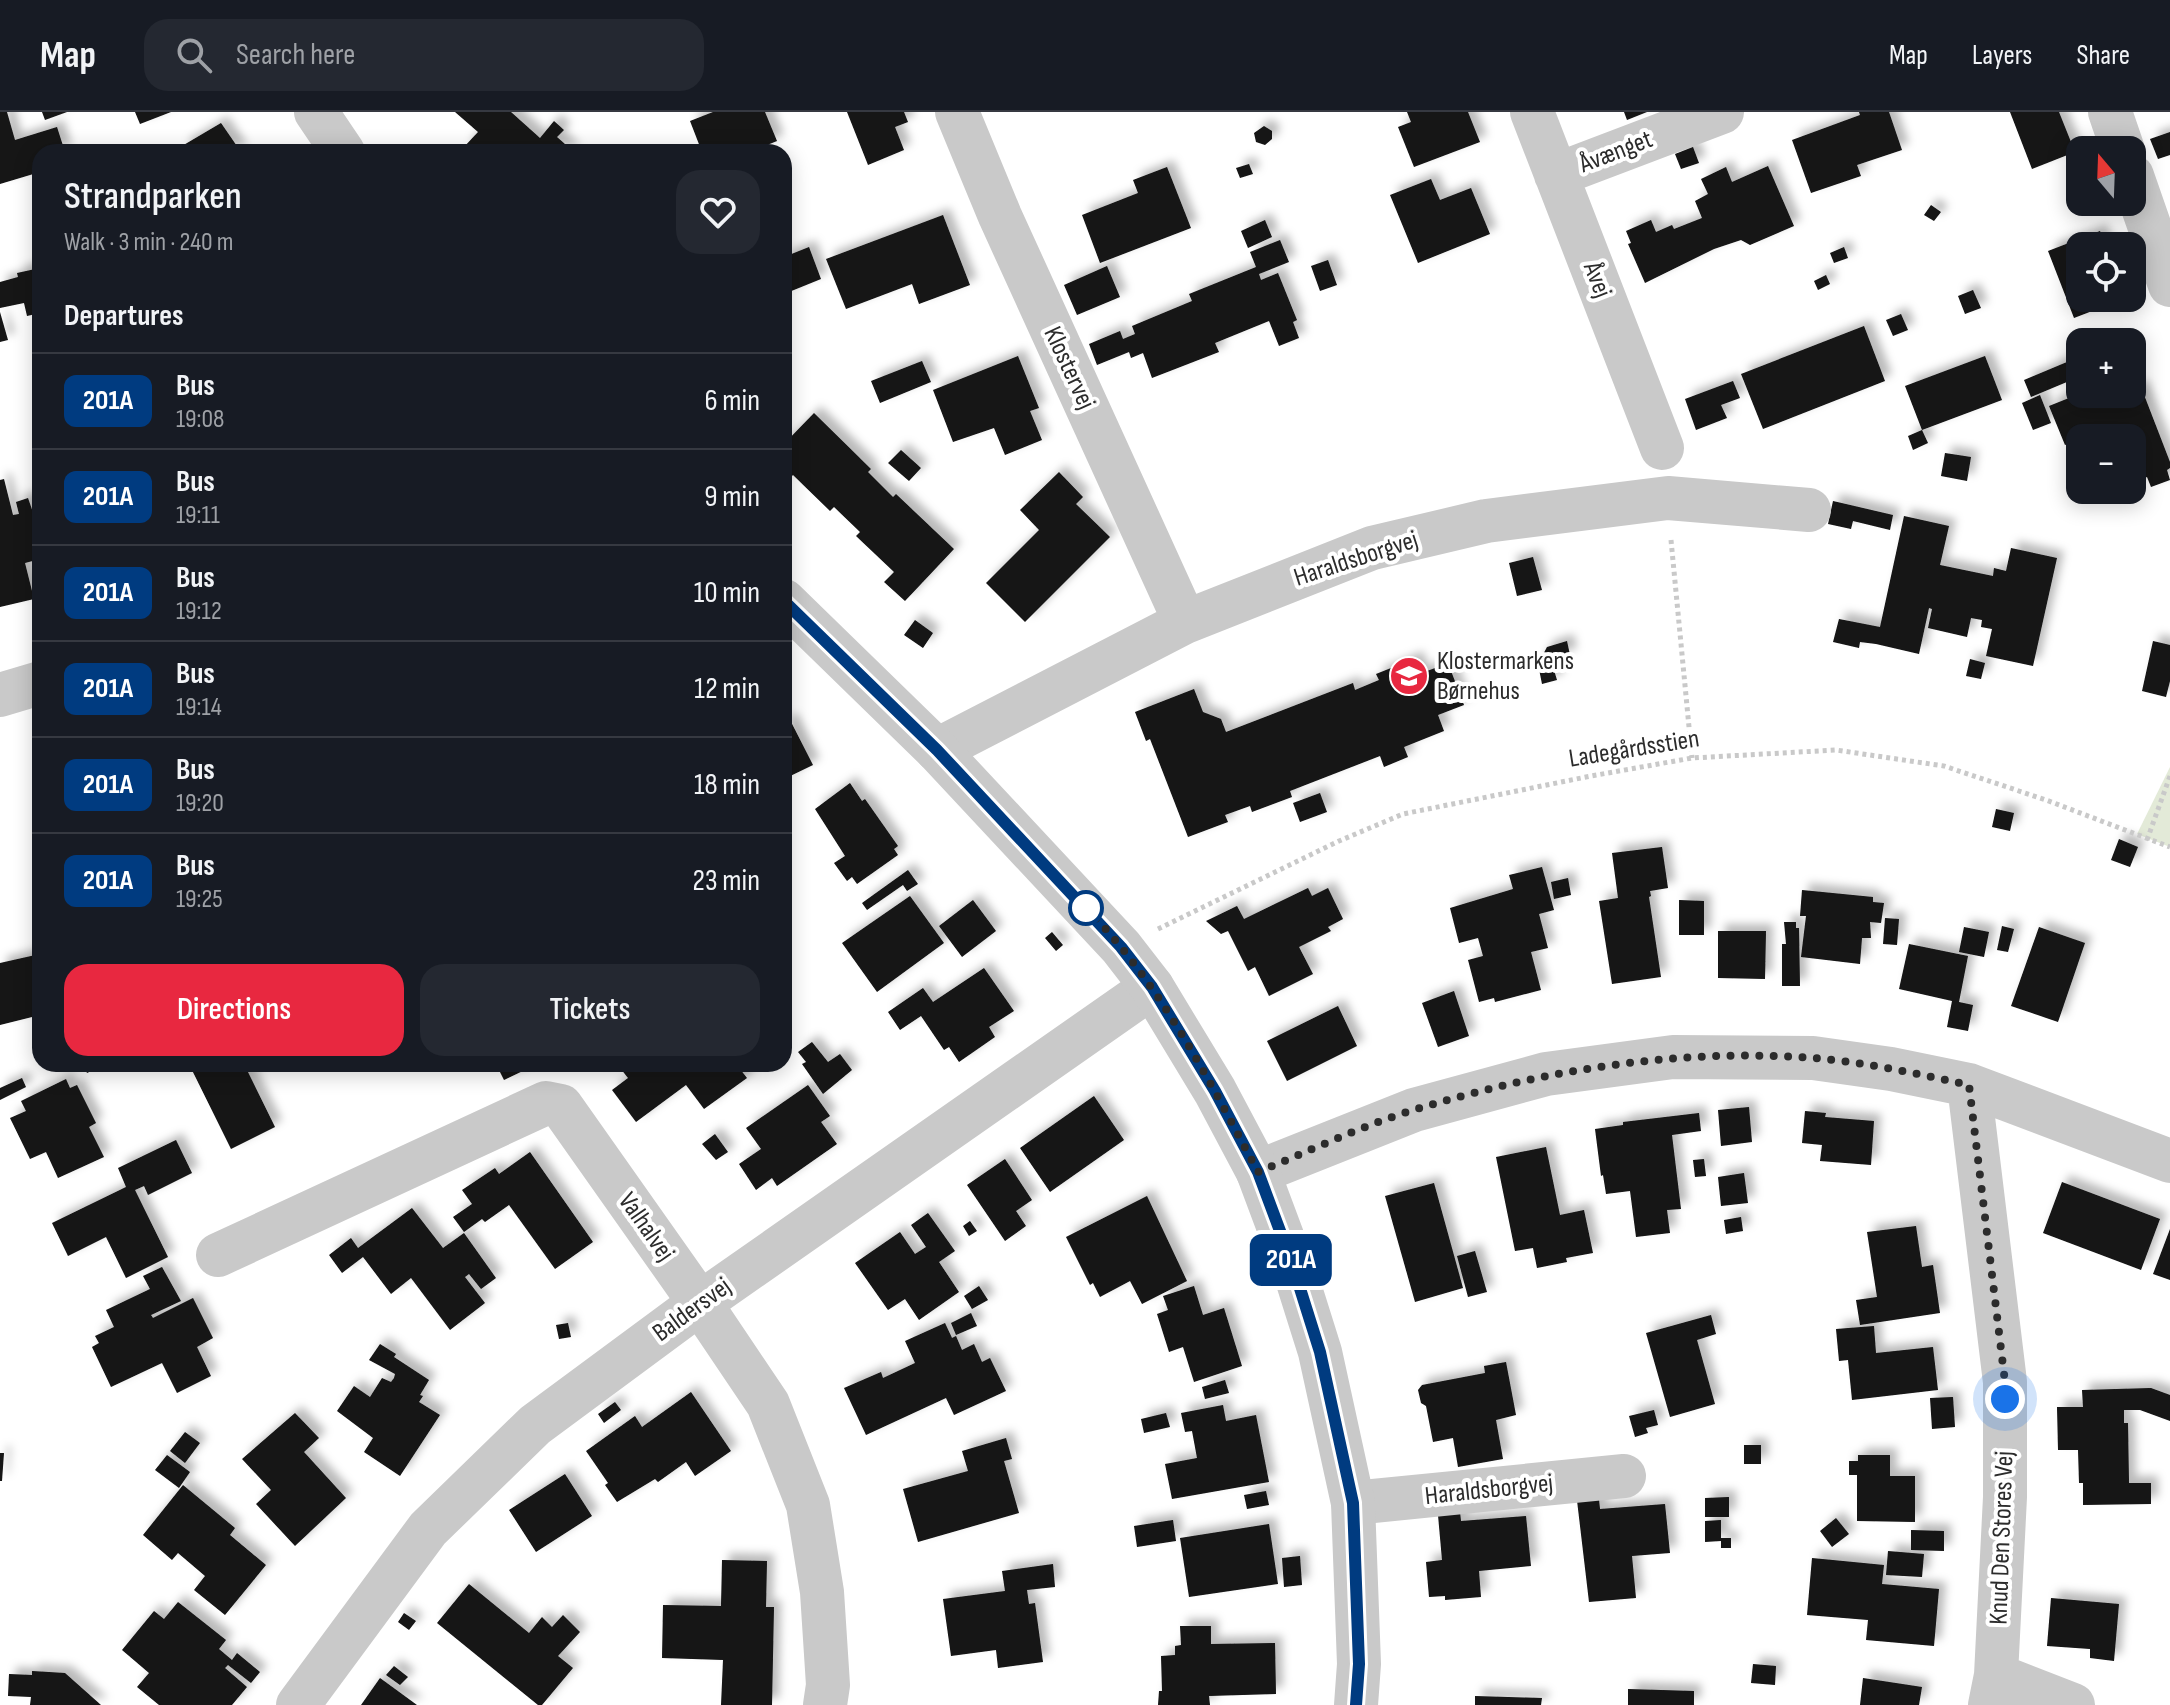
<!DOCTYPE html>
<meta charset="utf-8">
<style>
body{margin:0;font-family:"Sofia Sans Condensed",sans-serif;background:#242831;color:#f1f3f6;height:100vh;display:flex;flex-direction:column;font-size:30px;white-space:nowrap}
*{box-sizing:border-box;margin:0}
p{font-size:26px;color:#9ea1a6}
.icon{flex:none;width:44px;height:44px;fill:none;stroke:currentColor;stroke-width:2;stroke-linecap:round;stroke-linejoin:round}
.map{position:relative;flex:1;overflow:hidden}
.side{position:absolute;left:32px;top:32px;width:760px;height:928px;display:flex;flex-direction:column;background:#171b24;border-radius:24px;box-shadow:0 4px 20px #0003}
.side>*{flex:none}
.badge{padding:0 16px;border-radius:12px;font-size:28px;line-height:52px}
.needle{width:52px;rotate:341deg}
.tools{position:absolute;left:2066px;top:24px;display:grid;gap:16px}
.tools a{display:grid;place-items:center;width:80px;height:80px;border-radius:16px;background:#171b24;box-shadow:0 4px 20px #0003;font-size:40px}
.you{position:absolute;width:40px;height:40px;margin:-20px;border:6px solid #fff;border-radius:50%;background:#1a73e8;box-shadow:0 0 0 12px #1a73e833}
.map>.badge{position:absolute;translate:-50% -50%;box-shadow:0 0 0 4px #fff}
h2{padding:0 32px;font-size:30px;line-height:72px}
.round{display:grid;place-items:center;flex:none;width:84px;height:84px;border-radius:24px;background:#242831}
.headline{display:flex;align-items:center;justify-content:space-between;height:136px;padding:0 32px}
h1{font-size:38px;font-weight:600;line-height:60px}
.cta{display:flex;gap:16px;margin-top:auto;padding:16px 32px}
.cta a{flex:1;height:92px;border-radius:24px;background:#e82840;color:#fff;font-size:32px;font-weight:600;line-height:92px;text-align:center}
.cta a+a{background:#242831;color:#f1f3f6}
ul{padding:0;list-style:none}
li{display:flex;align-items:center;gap:24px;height:96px;padding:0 32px;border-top:2px solid #363941}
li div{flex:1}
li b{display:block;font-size:30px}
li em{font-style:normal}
li .badge{min-width:88px;font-weight:700;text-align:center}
header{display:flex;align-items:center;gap:48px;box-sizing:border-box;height:112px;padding:0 40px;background:#171b24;border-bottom:2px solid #363941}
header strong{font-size:38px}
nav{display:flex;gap:44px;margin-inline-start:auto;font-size:28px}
.search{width:560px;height:72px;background:#242831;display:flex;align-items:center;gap:20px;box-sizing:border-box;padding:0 28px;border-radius:24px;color:#9ea1a6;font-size:30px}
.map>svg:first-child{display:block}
.green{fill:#e3ead8}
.building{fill:#131313;filter:url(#shadow)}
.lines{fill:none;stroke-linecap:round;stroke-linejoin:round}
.path{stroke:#c9c9c9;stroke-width:5;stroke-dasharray:4 4;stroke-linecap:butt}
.minor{stroke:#c9c9c9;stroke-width:44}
.tertiary{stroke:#c9c9c9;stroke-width:44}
.line-casing{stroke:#fff;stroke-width:18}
.line{stroke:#003b80;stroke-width:12}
.walk{stroke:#2c2c2c;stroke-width:8;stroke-dasharray:0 14.4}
.stop-dot{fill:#fff;stroke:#003b80;stroke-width:4}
.labels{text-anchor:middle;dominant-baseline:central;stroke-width:8;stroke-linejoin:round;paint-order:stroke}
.street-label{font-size:26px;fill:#2c2c2c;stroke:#fff}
.poi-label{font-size:26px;fill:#2c2c2c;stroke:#fff;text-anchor:start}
</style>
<header>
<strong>Map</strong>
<div class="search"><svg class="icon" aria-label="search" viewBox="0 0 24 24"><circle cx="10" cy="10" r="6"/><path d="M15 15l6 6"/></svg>Search here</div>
<nav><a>Map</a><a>Layers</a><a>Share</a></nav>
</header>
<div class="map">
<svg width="2170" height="1593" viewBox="0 0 2170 1593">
<defs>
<filter id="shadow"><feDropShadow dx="7" dy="-7" stdDeviation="4" flood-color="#0004"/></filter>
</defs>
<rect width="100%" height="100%" fill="#fff"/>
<path class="green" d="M2170,655V735L2137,722Z"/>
<path class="building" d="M0,0H7L15,28L57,15L65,40H40V60L0,72Z
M42,0H67L45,8Z
M135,0H171L140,12Z
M455,0H511L540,26L554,9L564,18L557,25L574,40H489L481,33L476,40H470L464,35L478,20Z
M713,0H765L777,29L750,40H702L690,9Z
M847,0H904L908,10L895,15L904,38L868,53Z
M1407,0H1468L1480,30L1414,55L1398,15L1411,10Z
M1624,0H1647L1627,8Z
M1859,0H1889L1902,38L1857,53L1861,64L1811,81L1792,28L1860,3Z
M2010,0H2059L2075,40L2032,57Z
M221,11L241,40H185L182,34Z
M1264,14L1272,19V27L1265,33L1256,30L1254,21Z
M2170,20V43L2158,47L2150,27Z
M1693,35L1699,51L1681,57L1675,42Z
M1249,52L1253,62L1240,66L1236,56Z
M1768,54L1794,114L1750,133L1741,128L1714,137L1645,171L1628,132L1631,131L1626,119L1651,108L1656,120L1672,113L1674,117L1702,106L1695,89L1708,82L1701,67L1726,55L1732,70Z
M1167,55L1191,116L1100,151L1082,103L1138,81L1133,68Z
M1431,67L1440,88L1471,76L1490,122L1418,151L1390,83Z
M1931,93L1941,100L1934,109L1924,103Z
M943,103L970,173L919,192L912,172L846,197L826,147Z
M1265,108L1272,125L1248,136L1241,119Z
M2100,119L2106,134H2080V186H2126L2074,206L2048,139Z
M1280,128L1289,150L1259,162L1261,168L1278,161L1297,208L1293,210L1299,226L1279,234L1269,209L1215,231L1219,240L1152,266L1143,241L1131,246L1129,240L1097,253L1089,232L1120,219L1123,227L1135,222L1132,214L1192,189L1189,182L1256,155L1250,140Z
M809,135L821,167L784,182V145Z
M1844,135L1848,146L1834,151L1830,141Z
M1328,148L1337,173L1320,179L1311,154Z
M1107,154L1120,185L1077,203L1064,173Z
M40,156V201L27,204L24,191L0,196V170L18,165L17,161Z
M1826,163L1830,172L1818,178L1814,169Z
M1973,178L1981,196L1965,202L1958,184Z
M0,200L8,228L0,230Z
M1901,202L1908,218L1893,224L1886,208Z
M1864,214L1885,269L1763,317L1741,262Z
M1018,244L1039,296L1030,299L1042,328L1005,343L994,316L953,330L933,278Z
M1985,244L2002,288L1922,318L1905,274Z
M922,249L931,270L880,291L871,269Z
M2067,250L2074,267L2031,285L2024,268Z
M1733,269L1740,286L1721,293L1727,306L1696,318L1685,287Z
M2141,275L2170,350V356L2167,358L2170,368L2151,375L2147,365L2132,371V326H2112L2108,315L2065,333L2049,294L2079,282H2093L2097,292L2123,282H2132V278Z
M2040,283L2051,311L2033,318L2022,291Z
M814,301L871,357L868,360L893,385L896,382L954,437L905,489L884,470L894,460L856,424L860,420L834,395L830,399L793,363L784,372V332Z
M1922,318L1928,331L1913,338L1908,324Z
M901,338L921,356L909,369L888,351Z
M1945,341L1971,345L1967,369L1941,364Z
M1059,360L1083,385L1076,392L1110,425L1025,510L986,471L1039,418L1020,398Z
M4,367L13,403L19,402L16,390L28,386L40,421V447L25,451L34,487L0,495V368Z
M1833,389L1893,403L1890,418L1853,409L1851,417L1828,412Z
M1904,404L1949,414L1940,453L1993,464L1994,456L2006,459L2011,436L2057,446L2033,554L1986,544L1992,517L1981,515L1982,508L1971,506L1967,525L1928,516L1932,497L1929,496L1919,542L1876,532L1860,530L1859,536L1833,530L1839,507L1880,515Z
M1533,445L1542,478L1517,484L1509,451Z
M915,508L933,521L923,536L904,523Z
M1567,529L1570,543L1557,546L1553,555L1557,568L1542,572L1538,552L1547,535Z
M2153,529L2170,533V569L2166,585L2142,579Z
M1416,546L1422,561L1448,551L1464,593L1438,603L1444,619L1404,635L1408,645L1384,655L1380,644L1290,679L1292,685L1252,700L1250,694L1225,703L1228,710L1188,725L1150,627L1146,629L1135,600L1194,577L1203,600L1221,607L1226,620L1353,571L1355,578L1379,568L1376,562Z
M1970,547L1985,551L1981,567L1966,564Z
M790,608L813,653L784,667V611Z
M850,671L862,689L865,687L898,734L894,737L898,743L857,772L852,765L847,769L834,751L845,744L815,697Z
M1320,681L1327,700L1300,710L1293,691Z
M1996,697L2014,701L2010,719L1992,715Z
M2119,727L2138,735L2130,755L2111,748Z
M1662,735L1668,776L1650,779L1651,784L1649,785L1661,865L1612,872L1599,789L1618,786L1612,741Z
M1542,755L1554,798L1539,802L1548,836L1531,840L1541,878L1495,890L1494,886L1479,890L1468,848L1483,844L1478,826L1459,831L1450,796L1513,777L1509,763Z
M908,758L918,772L907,779L903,773L867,798L862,791Z
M1568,766L1571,783L1554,787L1551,770Z
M1308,776L1312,784L1328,776L1343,807L1328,815L1331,819L1299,835L1313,862L1269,884L1255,855L1248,859L1228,819L1221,822L1206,809L1237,794L1244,807Z
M1802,778L1873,785V790L1884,791L1881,811L1870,810L1871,826H1862L1860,852L1801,845L1806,804H1800Z
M910,784L944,831L877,880L842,831Z
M973,788L996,819L962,845L939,814Z
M1679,788L1704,789V823H1679Z
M1885,806L1899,807L1897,833L1883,832Z
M1784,810H1796V816H1799L1800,874H1782V832H1786Z
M2002,814L2014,817L2008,840L1997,838Z
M1964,815L1989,820L1984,845L1959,840Z
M2039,815L2085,831L2058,910L2011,894Z
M1718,819H1766L1765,867L1718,866Z
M1052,820L1063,833L1056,839L1045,826Z
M1909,832L1968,844L1959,890L1973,893L1968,919L1947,915L1952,889L1899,877Z
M40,842V903L0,913V851Z
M984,856L1014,899L989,915L995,925L959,950L949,935L944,938L921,904L900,918L888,900L923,876L933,890Z
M1454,879L1469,924L1438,935L1422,891Z
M1338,894L1357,934L1287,969L1267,929Z
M812,930L828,950L840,942L852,958L823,982L802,952L806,950L798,940Z
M83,952H106L87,961Z
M189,952H244L275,1015L231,1037Z
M496,952H527L529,956L504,968Z
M593,952H611L599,960Z
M617,952H736L747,966L704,997L686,973L636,1010L612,978L628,966Z
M22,966L26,975L0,988V976Z
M66,967L70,976L77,973L96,1011L89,1015L104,1045L58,1066L46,1040L30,1047L10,1006L26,999L21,989Z
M808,973L830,1004L821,1010L837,1032L777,1074L772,1066L756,1078L739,1052L761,1037L746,1016Z
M1094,984L1124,1028L1050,1080L1020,1036Z
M1749,995L1752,1030L1721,1034L1718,998Z
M1805,999L1826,1001L1825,1005L1874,1009L1871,1053L1820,1049L1822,1033L1802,1031Z
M1699,1001L1701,1019L1672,1023L1681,1097L1667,1098L1670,1121L1636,1125L1630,1079L1606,1082L1603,1063L1601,1064L1595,1017L1623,1013V1010Z
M715,1022L728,1040L716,1048L702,1032Z
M176,1028L192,1061L148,1083L144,1074L135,1078L168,1145L126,1166L106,1125L68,1144L52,1111L126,1075L118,1056Z
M1546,1035L1560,1103L1584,1098L1593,1141L1566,1146L1567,1150L1537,1156L1533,1136L1515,1139L1496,1045Z
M530,1040L593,1130L555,1157L509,1093L485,1110L482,1107L464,1120L453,1105L472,1092L462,1078L495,1056L499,1062Z
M1005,1047L1032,1088L1016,1099L1026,1114L1005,1129L967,1073Z
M1704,1047L1706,1064L1695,1065L1693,1048Z
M1744,1061L1748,1091L1721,1094L1718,1065Z
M2062,1070L2160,1107L2141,1158L2043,1121Z
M1434,1071L1463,1176L1415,1190L1385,1084Z
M1147,1084L1187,1169L1142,1192L1130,1169L1100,1185L1093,1171L1090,1173L1066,1125Z
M412,1096L443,1136L464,1121L496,1166L481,1177L469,1162L465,1165L485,1191L450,1218L411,1166L391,1182L363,1145L342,1161L329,1143L351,1126L358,1136Z
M928,1101L955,1139L939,1150L959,1180L919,1208L905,1187L888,1198L855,1151L900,1120L915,1142L926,1135L911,1113Z
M1741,1105L1743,1119L1726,1122L1724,1108Z
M970,1109L977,1119L969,1124L963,1114Z
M1916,1114L1922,1155L1933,1153L1940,1201L1860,1213L1856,1188L1877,1185L1867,1120Z
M2170,1117V1168L2153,1162Z
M1475,1139L1487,1180L1468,1185L1457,1144Z
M162,1155L181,1189L151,1203L153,1206L193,1186L213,1226L197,1235L211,1264L177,1281L162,1251L111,1275L92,1235L99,1231L95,1224L114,1215L106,1198L150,1177L143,1164Z
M979,1174L988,1188L972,1197L964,1184Z
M1194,1174L1203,1203L1224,1196L1242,1254L1194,1270L1183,1235L1169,1240L1157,1202L1168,1198L1163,1184Z
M971,1201L977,1214L956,1223L951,1211Z
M1711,1203L1716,1222L1697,1228L1715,1292L1670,1305L1646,1221Z
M568,1211L571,1225L559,1227L556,1213Z
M945,1211L952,1226L956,1224L962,1238L974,1232L982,1250L990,1246L1006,1279L954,1303L946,1286L866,1323L844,1276L881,1260L883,1266L915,1251L905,1229Z
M1874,1214L1876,1241L1933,1235L1938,1278L1852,1288L1848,1248L1839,1249L1836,1217Z
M380,1232L396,1242L394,1245L429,1268L420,1283L423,1284L419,1290L440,1303L400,1364L364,1340L373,1326L337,1299L354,1274L370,1285L382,1266L391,1270L394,1266L395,1262L369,1248Z
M1506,1250L1516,1303L1496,1308L1503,1347L1458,1355L1453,1326L1433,1330L1426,1294L1421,1291L1418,1278L1422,1273L1485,1261L1484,1254Z
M1225,1268L1229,1281L1205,1287L1202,1275Z
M2151,1276L2170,1283V1309L2140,1298H2124V1311H2128L2129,1371H2151V1392L2083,1393V1371H2079L2078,1338H2058L2057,1295H2083L2082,1278Z
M691,1280L731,1339L695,1364L686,1350L658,1370L655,1367L617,1390L605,1373L608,1371L586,1339L635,1304L642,1315Z
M1953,1285L1955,1315L1932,1317L1930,1286Z
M615,1290L621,1298L604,1311L598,1302Z
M1223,1293L1226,1309L1256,1303L1269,1370L1172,1387L1165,1352L1197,1346L1192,1319L1185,1320L1181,1301Z
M1654,1298L1658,1313L1646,1316L1648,1321L1635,1325L1629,1304Z
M295,1301L319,1326L304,1340L346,1386L295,1434L256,1392L271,1378L242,1347Z
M1166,1301L1170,1315L1144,1321L1141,1307Z
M185,1320L200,1331L185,1351L170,1339Z
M1006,1326L1012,1347L1004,1349L1019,1401L918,1430L903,1377L968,1359L962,1339Z
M1744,1333H1761V1352H1744Z
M0,1341H4L2,1369H0Z
M167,1343L190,1360L179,1376L155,1358Z
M1858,1343H1890V1364H1915V1410L1857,1409V1363H1849V1349H1858Z
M565,1362L592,1404L536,1440L509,1398Z
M183,1373L235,1416L230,1423L266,1453L225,1503L194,1478L205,1464L178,1441L172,1448L143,1423Z
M1598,1378L1600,1397L1665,1392L1670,1441L1632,1444L1636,1486L1589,1490L1576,1380Z
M1266,1379L1269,1393L1247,1397L1244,1383Z
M1729,1385V1405H1705V1386Z
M1459,1390L1461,1409L1526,1404L1531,1454L1479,1459L1481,1485L1445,1488V1484L1429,1485L1426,1450L1442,1448L1437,1392Z
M1836,1406L1849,1422L1832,1435L1820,1419Z
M1173,1408L1176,1429L1137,1435L1134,1414Z
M1721,1408V1426H1731V1436H1721V1429L1705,1430V1409Z
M1269,1412L1278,1472L1189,1485L1180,1426Z
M1911,1418L1944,1419V1439L1911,1438Z
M1888,1439L1924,1442L1922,1465L1886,1463Z
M1300,1444L1302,1473L1284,1475L1282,1446Z
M1812,1446L1884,1453L1882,1472L1939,1477L1934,1534L1866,1528L1868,1508L1807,1503Z
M722,1448L767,1449L766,1495H774L772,1593H721L723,1548L662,1546L663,1493L721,1494Z
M1053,1452L1055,1475L1027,1478L1029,1492L1035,1491L1043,1550L998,1556L996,1538L951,1544L943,1487L1005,1479L1002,1459Z
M469,1472L529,1521L542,1505L552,1515L563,1503L580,1520L558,1544L573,1556L542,1593H538L437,1511Z
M2051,1486L2119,1492L2114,1549L2090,1546V1537L2047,1534Z
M178,1490L226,1528L219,1537L232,1548L237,1541L260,1560L251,1571L228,1553L225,1556L247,1575L232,1593H159L137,1575L149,1561L122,1538L154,1499L164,1507Z
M404,1501L416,1509L409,1518L398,1510Z
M1180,1514H1211V1532L1275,1531L1276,1582L1209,1584L1210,1593H1158L1159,1579H1162L1161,1544L1175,1543V1534L1181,1533Z
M1753,1552L1776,1554L1775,1573L1751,1571Z
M394,1554L408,1565L400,1573L386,1563Z
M32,1559L65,1561L101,1593H30L31,1585L8,1584L9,1562L32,1563Z
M380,1566L417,1593H361Z
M1863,1566L1922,1575L1919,1593H1860Z
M1628,1577L1694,1579V1593H1628Z
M1475,1584L1542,1586L1541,1593H1475Z"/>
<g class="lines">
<path class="path" d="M1671,428L1692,646
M2147,728L2170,664
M1158,817L1339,729L1403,702L1591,664L1692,646L1836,638L1944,654L2046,688L2170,735"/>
<path class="minor" d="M957,0L1000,104L1185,510
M1532,0L1662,336
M2110,0L2123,38
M1556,63L1722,0
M2132,64L2170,173
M0,583L40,571
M937,638L1185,510L1372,436L1486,409L1668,386L1809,398
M1969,973L2005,1270V1385L1996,1563L1990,1593
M1258,1060L1414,998L1546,962L1673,945L1813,946L1891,957L1969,973L2170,1049
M218,1143L546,991L561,994L700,1191L768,1292L808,1393L822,1480L828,1573L825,1593
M1353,1391L1624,1364
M1996,1563L2073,1593
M298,1593L428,1417L535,1313L700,1191L1152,875"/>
<path class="tertiary" d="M316,0L343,40
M784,489L937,638L1121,835L1152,875L1215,979L1258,1060L1292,1151L1320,1240L1353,1391L1359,1552L1356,1593"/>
</g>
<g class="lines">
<g class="line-casing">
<path id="line" d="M784,489L937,638L1121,835L1152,875L1215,979L1258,1060L1292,1151L1320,1240L1353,1391L1359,1552L1356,1593"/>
</g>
<use href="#line" class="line"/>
<path class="walk" d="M1086,796C1160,871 1209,968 1258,1060C1310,1039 1363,1013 1417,997C1545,958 1678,936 1813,946C1865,950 1918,962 1969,973L2005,1270V1287"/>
</g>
<defs>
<g id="school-disc" transform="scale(2)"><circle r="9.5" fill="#e82840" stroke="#fff"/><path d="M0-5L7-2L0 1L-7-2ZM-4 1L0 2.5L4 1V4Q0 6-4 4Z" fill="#fff"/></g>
</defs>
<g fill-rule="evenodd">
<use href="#school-disc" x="1409" y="564"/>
</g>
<circle class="stop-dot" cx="1086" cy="796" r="16"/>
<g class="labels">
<g class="street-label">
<text transform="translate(1616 40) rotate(-21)">Åvænget</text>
<text transform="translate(1597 168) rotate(69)">Åvej</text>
<text transform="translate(1069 256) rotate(65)">Klostervej</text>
<text transform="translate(1356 447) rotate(-18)">Haraldsborgvej</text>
<text transform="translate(1634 637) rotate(-9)">Ladegårdsstien</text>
<text transform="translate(646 1115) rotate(55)">Valhalvej</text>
<text transform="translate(692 1198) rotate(-36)">Baldersvej</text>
<text transform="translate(1489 1378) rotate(-6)">Haraldsborgvej</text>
<text transform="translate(2002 1426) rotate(-88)">Knud Den Stores Vej</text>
</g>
<g class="poi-label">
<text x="1437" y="549">Klostermarkens<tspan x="1437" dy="30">Børnehus</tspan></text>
</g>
</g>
</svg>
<div class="tools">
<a><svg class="needle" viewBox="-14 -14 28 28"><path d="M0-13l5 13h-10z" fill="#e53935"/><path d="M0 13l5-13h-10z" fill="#9ea1a6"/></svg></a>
<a><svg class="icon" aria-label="locate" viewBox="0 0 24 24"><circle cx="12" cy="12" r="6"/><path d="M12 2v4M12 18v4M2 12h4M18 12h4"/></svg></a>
<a>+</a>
<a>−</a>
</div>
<div class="you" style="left:2005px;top:1287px"></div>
<b class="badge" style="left:1291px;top:1148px;background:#003b80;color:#fff">201A</b>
<section class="side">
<div class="headline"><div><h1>Strandparken</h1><p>Walk · 3 min · 240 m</p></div><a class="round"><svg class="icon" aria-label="heart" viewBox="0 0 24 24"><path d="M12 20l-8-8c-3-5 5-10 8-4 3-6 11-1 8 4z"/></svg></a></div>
<h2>Departures</h2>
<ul>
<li><span class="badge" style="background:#003b80;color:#fff">201A</span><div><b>Bus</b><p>19:08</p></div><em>6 min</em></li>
<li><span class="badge" style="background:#003b80;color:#fff">201A</span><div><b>Bus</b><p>19:11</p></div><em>9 min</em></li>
<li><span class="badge" style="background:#003b80;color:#fff">201A</span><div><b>Bus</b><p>19:12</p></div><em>10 min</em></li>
<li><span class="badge" style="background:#003b80;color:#fff">201A</span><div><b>Bus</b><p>19:14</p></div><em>12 min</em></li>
<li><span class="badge" style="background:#003b80;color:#fff">201A</span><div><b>Bus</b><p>19:20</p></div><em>18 min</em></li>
<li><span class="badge" style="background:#003b80;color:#fff">201A</span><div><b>Bus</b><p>19:25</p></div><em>23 min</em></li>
</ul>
<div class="cta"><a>Directions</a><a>Tickets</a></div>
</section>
</div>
